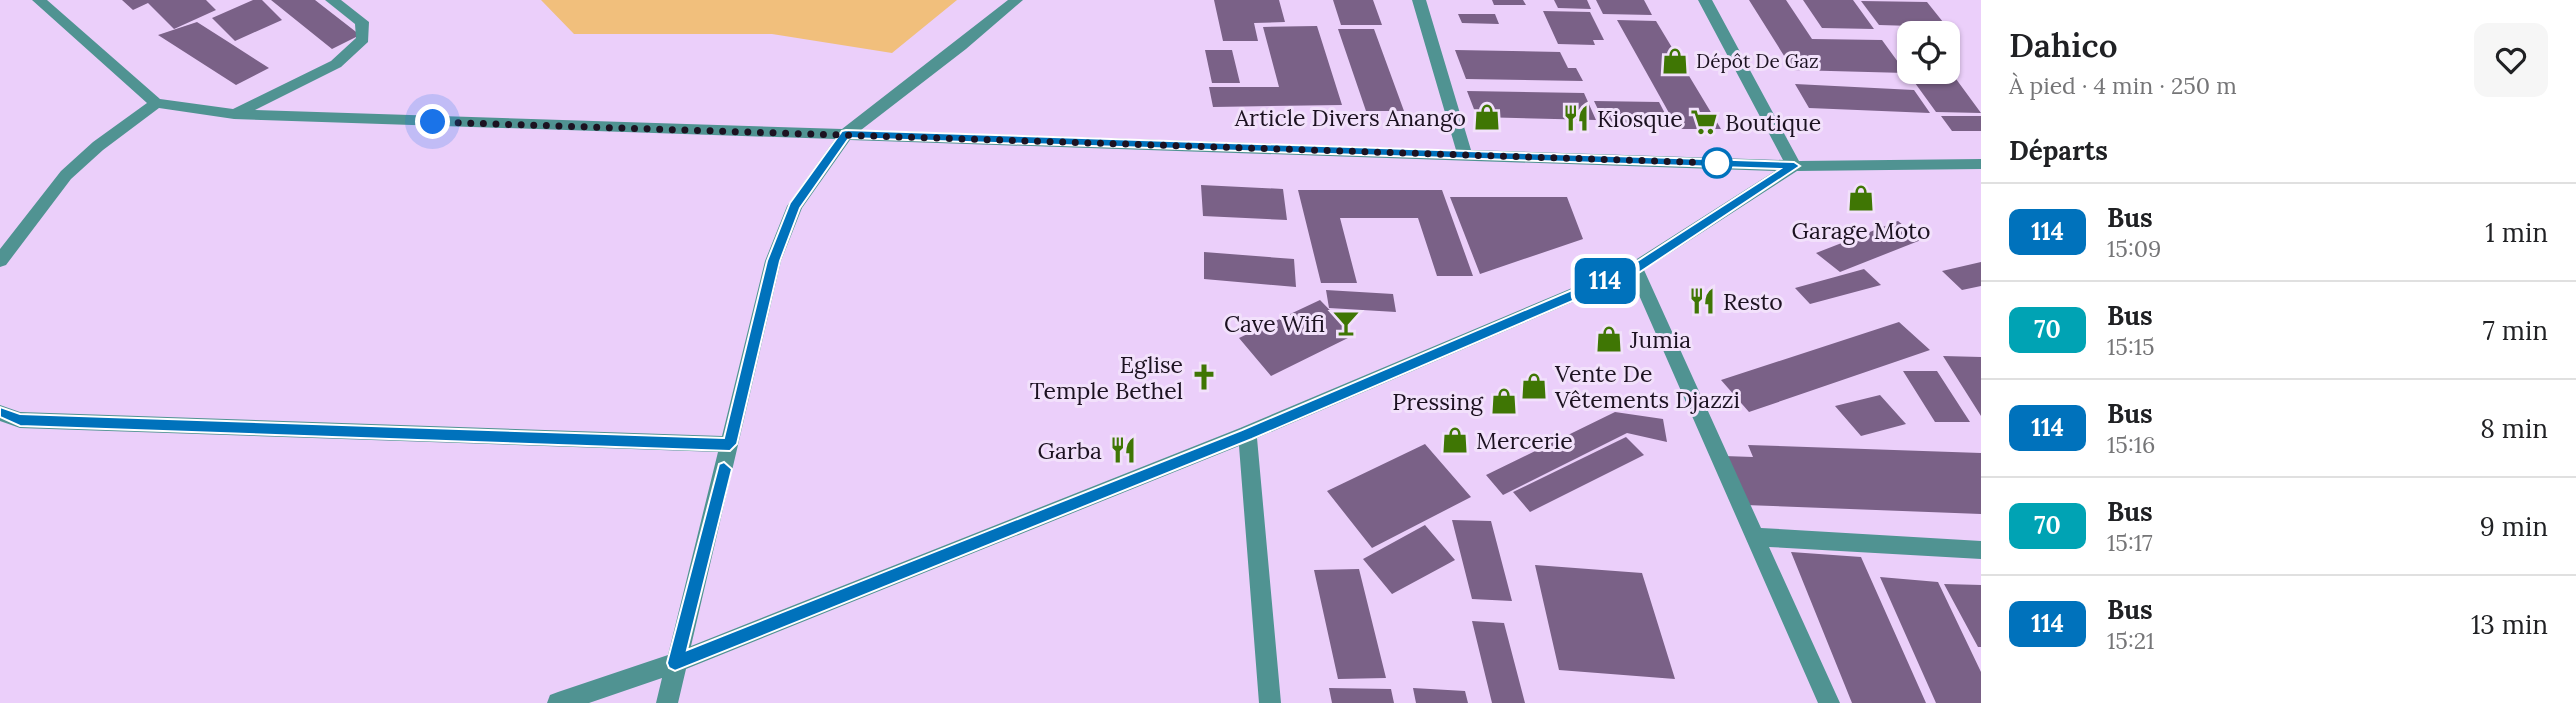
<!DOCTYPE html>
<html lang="fr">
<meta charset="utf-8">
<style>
body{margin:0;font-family:Lora,serif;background:#f6f6f6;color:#202124;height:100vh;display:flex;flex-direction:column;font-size:26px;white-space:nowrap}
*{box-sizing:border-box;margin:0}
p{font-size:23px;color:#757577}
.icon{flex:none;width:38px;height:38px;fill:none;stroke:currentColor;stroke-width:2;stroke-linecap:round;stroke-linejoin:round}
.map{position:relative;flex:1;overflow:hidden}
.side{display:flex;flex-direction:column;background:#fff;width:595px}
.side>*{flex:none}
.badge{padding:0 14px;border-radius:10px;font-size:24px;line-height:46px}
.buttons{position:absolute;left:1897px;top:21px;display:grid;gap:14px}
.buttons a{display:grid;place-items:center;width:63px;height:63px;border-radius:14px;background:#fff;box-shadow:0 2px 5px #0004;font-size:35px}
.you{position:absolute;width:35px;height:35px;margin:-18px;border:5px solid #fff;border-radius:50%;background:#1a73e8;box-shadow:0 0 0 10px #1a73e833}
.map>.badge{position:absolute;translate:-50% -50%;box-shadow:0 0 0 4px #fff}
h2{padding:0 28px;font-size:26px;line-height:63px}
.round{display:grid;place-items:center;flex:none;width:74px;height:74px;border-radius:14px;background:#f6f6f6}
.headline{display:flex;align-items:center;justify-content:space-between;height:119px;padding:0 28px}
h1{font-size:33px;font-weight:600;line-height:52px}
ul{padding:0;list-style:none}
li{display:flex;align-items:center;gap:21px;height:98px;padding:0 28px;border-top:2px solid #e0e0e0}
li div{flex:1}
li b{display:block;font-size:26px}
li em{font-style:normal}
li .badge{min-width:77px;font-weight:700;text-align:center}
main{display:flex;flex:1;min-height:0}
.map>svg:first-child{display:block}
.green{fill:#f1bf7c}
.building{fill:#7a6187}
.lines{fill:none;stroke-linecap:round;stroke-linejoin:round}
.minor{fill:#509392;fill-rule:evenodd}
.line{fill:#0072bc;stroke:#fff;stroke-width:2}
.walk{stroke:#1c1221;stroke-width:7;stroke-dasharray:0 12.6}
.stop-dot{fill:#fff;stroke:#0072bc;stroke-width:3.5}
.labels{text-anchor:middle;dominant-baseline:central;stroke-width:6;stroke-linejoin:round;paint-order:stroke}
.far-poi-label{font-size:19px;fill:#1c1221;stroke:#f2e1fb;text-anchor:start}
.poi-label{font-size:23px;fill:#1c1221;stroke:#f2e1fb;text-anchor:start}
</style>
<main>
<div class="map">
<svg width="1981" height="703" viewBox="0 0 1981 703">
<rect width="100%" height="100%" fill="#ebcffa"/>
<path class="green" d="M541,0H957L892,53L772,34H574Z"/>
<path class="building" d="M122,0H206L216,10L174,29L148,3L133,10Z
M253,0H262L282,20L235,41L212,18Z
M271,0H315L360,35L332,49Z
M1214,0H1279L1285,22L1254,23L1258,41H1223Z
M1333,0H1373L1382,25H1341Z
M1492,0H1523L1526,5H1494Z
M1554,0H1587L1591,9L1558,8Z
M1596,0H1644L1652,15L1603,14Z
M1749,0H1786L1812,39L1882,40L1906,73L1793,70Z
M1803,0H1853L1874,29L1822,28Z
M1861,1L1927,2L1947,27L1879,25Z
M1543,11L1590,12L1604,40H1593L1595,45L1558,44Z
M1458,14H1495L1499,24L1462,23Z
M1617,20L1656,21L1721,129H1678Z
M197,22L230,43L269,68L236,85L158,35Z
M1317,26L1342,105L1213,107L1209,87H1279L1263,27Z
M1338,29H1374L1404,111H1366Z
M1205,50H1232L1240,83H1212Z
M1455,50L1560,52L1568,68H1576L1583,81L1466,79Z
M1902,65H1909V72H1948V68L1981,113L1936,112Z
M1795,84L1914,90L1930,113L1809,108Z
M1467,91L1584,93L1596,120L1477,117Z
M1594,101L1659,102L1671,125L1605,124Z
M1941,116H1981V131H1952Z
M1201,185L1283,189L1287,220L1203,216Z
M1298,190H1442L1473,276H1437L1418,218H1340L1357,283H1321Z
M1450,197H1567L1583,239L1480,274Z
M1898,221L1921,240L1840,272L1816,253Z
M1204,252L1294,259L1296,287L1204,279Z
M1981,262V286L1962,290L1942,271Z
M1864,269L1881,285L1810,304L1795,288Z
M1326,290L1393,294L1396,312L1329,308Z
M1320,300L1354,335L1271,376L1239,338Z
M1899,322L1930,350L1749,412L1721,380Z
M1943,356L1981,357V416Z
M1903,371H1937L1970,422H1935Z
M1880,395L1906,424L1861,436L1835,406Z
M1615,412L1663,419L1667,442L1627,433L1503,495L1486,475Z
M1626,437L1644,455L1530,512L1513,492Z
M1425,444L1471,497L1372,548L1327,491Z
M1748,445L1981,453V514L1745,505L1724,456L1753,457Z
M1452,520L1491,521L1512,601L1472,599Z
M1425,525L1455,560L1392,594L1363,559Z
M1791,552L1861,557L1926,703H1852Z
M1535,565L1642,573L1675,679L1559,670Z
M1359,569L1386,678L1338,679L1314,570Z
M1880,577L1938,582L1981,672V703H1936Z
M1944,584L1981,585V647H1978Z
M1472,621L1504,623L1525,703H1492Z
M1329,688L1391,689L1394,703H1332Z
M1413,688L1465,691L1468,703H1416Z"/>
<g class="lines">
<path class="minor" d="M32,0H47L160,99L233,109L331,61L356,38L355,24L325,0H341L369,22L368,42L341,67L255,110L842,129L1008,0H1023L966,49L861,130L1456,150L1412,0H1426L1471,150L1783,160L1698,0H1712L1799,161L1981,159V169L1797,171L1644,270L1761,528L1981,541V559L1769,547L1840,703H1818L1631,277L1257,438L1281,703H1259L1239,446L686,669L678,703H656L662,678L589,703H547L550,695L558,692L668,655L718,452L20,428L0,421V405L20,412L722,436L765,261L787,206L835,139L234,119L159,108L103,150L71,179L6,265L0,267V249L61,171L93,142L147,103ZM850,140L1775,171L1629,264L1240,428L691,646L781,261L802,208Z"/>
</g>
<path class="line" d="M846,130L1794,162L1800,166L1640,272L1252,439L675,671L669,668L667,663L719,464L724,462L732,469L687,650L1242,430L1631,265L1780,169L849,138L800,208L780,261L737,444L730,451L20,426L0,417V407L20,414L724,438L767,261L790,203L842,131Z"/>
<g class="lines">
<path class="walk" d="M433,122L1717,163"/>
</g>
<defs>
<g id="shop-bare" transform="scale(2.1)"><path d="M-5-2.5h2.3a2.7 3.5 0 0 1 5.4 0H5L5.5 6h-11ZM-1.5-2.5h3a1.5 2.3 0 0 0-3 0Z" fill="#3f7604" stroke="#f2e1fb" stroke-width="2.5" paint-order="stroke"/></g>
<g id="restaurant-bare" transform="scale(2.1)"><path d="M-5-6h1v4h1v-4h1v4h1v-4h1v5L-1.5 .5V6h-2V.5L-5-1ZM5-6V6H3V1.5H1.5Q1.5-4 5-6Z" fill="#3f7604" stroke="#f2e1fb" stroke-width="2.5" paint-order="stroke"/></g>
<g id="supermarket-bare" transform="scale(2.1)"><path d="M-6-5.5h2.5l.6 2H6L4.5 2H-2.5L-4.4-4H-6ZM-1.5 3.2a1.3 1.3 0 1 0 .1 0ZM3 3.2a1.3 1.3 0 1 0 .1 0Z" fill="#3f7604" stroke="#f2e1fb" stroke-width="2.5" paint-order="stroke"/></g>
<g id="bar-bare" transform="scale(2.1)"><path d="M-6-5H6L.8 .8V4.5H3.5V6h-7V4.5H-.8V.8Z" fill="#3f7604" stroke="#f2e1fb" stroke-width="2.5" paint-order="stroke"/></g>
<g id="church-bare" transform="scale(2.1)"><path d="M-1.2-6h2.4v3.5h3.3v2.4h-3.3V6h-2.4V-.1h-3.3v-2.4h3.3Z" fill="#3f7604" stroke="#f2e1fb" stroke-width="2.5" paint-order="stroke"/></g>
</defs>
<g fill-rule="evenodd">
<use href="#shop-bare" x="1675" y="61"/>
<use href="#shop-bare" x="1487" y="117"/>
<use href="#restaurant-bare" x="1576" y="118"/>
<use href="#supermarket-bare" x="1704" y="122"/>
<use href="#shop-bare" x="1861" y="198"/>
<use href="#restaurant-bare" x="1702" y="301"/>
<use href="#bar-bare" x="1346" y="323"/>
<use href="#shop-bare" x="1609" y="339"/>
<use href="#church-bare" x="1204" y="377"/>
<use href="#shop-bare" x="1534" y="386"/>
<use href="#shop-bare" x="1504" y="401"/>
<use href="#shop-bare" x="1455" y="440"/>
<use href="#restaurant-bare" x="1123" y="450"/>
</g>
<circle class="stop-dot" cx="1717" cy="163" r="14"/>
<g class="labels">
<g class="far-poi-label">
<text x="1696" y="61">Dépôt De Gaz</text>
</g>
<g class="poi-label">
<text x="1466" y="117" text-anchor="end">Article Divers Anango</text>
<text x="1597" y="118">Kiosque</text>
<text x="1725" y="122">Boutique</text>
<text x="1861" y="230" text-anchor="middle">Garage Moto</text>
<text x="1723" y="301">Resto</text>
<text x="1325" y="323" text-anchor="end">Cave Wifi</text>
<text x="1630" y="339">Jumia</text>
<text x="1183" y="364" text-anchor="end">Eglise<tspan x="1183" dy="26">Temple Bethel</tspan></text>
<text x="1555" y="373">Vente De<tspan x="1555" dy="26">Vêtements Djazzi</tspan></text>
<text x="1483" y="401" text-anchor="end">Pressing</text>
<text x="1476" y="440">Mercerie</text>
<text x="1102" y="450" text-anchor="end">Garba</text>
</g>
</g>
</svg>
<div class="buttons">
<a><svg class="icon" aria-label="locate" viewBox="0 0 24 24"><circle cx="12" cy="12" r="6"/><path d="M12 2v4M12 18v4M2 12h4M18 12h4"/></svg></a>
</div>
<div class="you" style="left:433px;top:122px"></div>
<b class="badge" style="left:1605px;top:281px;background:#0072bc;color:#fff">114</b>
</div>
<section class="side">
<div class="headline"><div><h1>Dahico</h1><p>À pied · 4 min · 250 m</p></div><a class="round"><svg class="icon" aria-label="heart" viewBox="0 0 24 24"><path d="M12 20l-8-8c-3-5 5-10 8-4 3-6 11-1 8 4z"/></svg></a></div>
<h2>Départs</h2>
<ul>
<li><span class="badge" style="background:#0072bc;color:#fff">114</span><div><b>Bus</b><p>15:09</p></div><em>1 min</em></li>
<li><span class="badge" style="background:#00a3b4;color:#fff">70</span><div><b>Bus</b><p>15:15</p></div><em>7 min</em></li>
<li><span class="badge" style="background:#0072bc;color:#fff">114</span><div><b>Bus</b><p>15:16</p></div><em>8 min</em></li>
<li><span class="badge" style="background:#00a3b4;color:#fff">70</span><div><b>Bus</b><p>15:17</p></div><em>9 min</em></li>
<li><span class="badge" style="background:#0072bc;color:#fff">114</span><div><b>Bus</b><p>15:21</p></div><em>13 min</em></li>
</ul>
</section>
</main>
